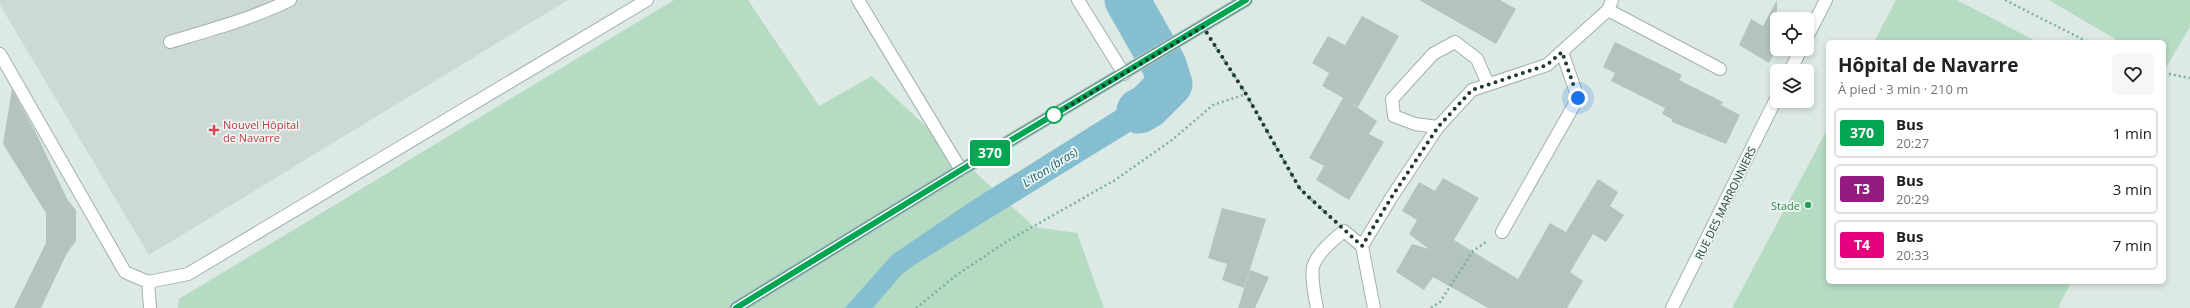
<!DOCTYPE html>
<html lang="fr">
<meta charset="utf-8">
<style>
body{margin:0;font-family:"Open Sans",sans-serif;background:#f6f6f6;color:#202124;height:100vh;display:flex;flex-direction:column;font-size:15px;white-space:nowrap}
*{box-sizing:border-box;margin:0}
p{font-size:13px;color:#757577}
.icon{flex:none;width:22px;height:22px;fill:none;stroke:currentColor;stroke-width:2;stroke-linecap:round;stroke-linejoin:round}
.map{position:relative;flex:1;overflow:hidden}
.side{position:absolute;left:1826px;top:40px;width:340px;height:244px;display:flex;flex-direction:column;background:#fff;border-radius:6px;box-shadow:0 2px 6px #0003}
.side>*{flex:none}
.badge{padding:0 8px;border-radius:3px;font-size:14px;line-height:26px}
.controls{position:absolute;left:1770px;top:12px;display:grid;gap:8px}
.controls a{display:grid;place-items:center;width:44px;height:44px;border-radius:6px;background:#fff;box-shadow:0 2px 6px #0003;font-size:20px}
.you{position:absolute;width:20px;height:20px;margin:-10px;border:3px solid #fff;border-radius:50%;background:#1a73e8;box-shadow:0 0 0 6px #1a73e833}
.map>.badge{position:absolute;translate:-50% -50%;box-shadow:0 0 0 2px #fff}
.round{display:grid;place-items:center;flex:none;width:42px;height:42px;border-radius:6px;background:#f6f6f6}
.headline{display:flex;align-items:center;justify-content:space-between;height:68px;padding:0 12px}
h1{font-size:19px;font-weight:700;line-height:30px}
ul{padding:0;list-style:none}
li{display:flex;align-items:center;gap:12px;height:50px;margin:0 8px 6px;padding:0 4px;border:2px solid #e0e0e0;border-radius:6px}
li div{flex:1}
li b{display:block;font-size:15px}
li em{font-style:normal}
li .badge{min-width:44px;font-weight:700;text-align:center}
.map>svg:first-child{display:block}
.built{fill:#ccd9d4}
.green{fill:#b5dbc3}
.water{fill:#84bed0}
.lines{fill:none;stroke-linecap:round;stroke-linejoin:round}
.river{stroke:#84bed0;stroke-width:45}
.building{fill:#b3c4be}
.service-casing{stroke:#a0b1ac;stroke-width:14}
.minor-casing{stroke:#a0b1ac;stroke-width:14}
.primary-casing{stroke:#bcc4c2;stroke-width:14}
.path{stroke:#7daea2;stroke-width:2.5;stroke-dasharray:2 3;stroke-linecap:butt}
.service{stroke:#fff;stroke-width:12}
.minor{stroke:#fff;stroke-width:12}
.primary{stroke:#61a094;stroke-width:12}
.line-casing{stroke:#fff;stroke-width:9}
.line{stroke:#00a651;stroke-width:6}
.walk{stroke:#1f3934;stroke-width:4;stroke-dasharray:0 7.2}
.stop-dot{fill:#fff;stroke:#00a651;stroke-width:2}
.health-dot{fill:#e0444e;stroke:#edf6f3;stroke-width:1.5}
.leisure-dot{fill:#2e9e5b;stroke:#edf6f3;stroke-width:1.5}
.labels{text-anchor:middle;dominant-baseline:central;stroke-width:3.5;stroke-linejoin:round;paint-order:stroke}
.health-label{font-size:11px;fill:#be3a42;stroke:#edf6f3;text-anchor:start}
.street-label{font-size:11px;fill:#1f3934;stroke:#edf6f3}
.leisure-label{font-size:11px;fill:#27864d;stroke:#edf6f3;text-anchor:end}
.water-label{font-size:12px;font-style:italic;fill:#195e74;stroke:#edf6f3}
</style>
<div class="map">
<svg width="2190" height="308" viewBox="0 0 2190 308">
<rect width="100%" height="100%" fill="#dde9e5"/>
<path class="built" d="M0,0H568L149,255L0,5Z"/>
<path class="green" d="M674,0H748L819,106L872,76L1034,227L1077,233L1104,308H178L179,299Z
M1896,0H1957L2038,42H1874Z
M2049,0H2190V27L2165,69L2164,42H2120Z
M1828,128V282H2071L2058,308H1732Z"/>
<path class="water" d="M1118,0H1141L1156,26L1135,38L1122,17Z
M1172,59L1184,74L1177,103L916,264L901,275L873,308H845L892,255L970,202L1158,84L1152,71Z"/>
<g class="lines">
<path class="river" d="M1127,0L1164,65L1170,84L1148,106L1139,111"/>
</g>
<path class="building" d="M1419,0H1500L1516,9L1496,44Z
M1777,0V47L1769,63L1739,45L1751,19L1763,26Z
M1362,16L1399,36L1358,107L1348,101L1377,121L1369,134L1384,142L1349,200L1316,180L1324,166L1309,158L1343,98L1322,86L1329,73L1312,63L1328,36L1345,45Z
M1615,42L1682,75L1679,80L1723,102L1721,105L1740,115L1726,144L1672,122V119L1662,114L1665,108L1611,81L1615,73L1603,67Z
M12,89L35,131L67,199L76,210V241L67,253L41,308H14L46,243V213L3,144Z
M1443,178L1479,198L1454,240L1518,279L1550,223L1566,232L1598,179L1618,192L1610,206L1624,215L1606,242L1593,234L1570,272L1583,281L1567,308H1488L1433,277L1424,290L1396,272L1412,244L1429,249L1409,234L1417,220L1402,211L1419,182L1435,191Z
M1222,208L1266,219L1244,288L1222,280L1227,264L1208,258Z
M1250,270L1269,277L1255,308H1238Z"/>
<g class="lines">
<g class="service-casing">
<path id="service" d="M858,0L961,170
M1078,0L1124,74
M170,42C210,30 251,19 290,0
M0,54L125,272L148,282L188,274L647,0
M1438,127L1415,124L1394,116L1392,99L1433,54L1455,42L1477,59L1488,84
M1502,232L1578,98L1562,52
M148,282L150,308
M1317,308C1315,299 1311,276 1313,267C1316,254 1334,239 1344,231L1362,246"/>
</g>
<g class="minor-casing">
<path id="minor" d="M1608,10L1720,69
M1807,37L1826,0
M1790,71L1801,49
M1374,308L1362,246L1391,198L1438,127L1472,90L1547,65L1608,10L1612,0
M1672,308L1777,97"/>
</g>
<g class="primary-casing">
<path id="primary" d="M736,308L961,170L1246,0"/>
</g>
<path class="path" d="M2005,0L2088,42
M1213,43L1246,94L1300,189L1331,218
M2164,73L2190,78
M916,308L958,274L1006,242L1115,180L1172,140L1213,105L1246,94
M1431,308L1440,302L1473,251L1486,242"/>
<use href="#service" class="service"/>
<use href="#minor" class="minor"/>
<use href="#primary" class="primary"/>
</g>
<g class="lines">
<g class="line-casing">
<path id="line" d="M736,308L961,170L1246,0"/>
</g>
<use href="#line" class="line"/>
<path class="walk" d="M1054,115L1203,27L1246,94L1300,189L1362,246L1391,198L1438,127L1472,90L1547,65L1562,52L1578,98"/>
</g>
<circle class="stop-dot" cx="1054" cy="115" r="8"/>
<path class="health-dot" d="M212 124h4v4h4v4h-4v4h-4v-4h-4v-4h4z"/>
<circle class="leisure-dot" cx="1808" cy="205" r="4"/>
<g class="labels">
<g class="health-label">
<text x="223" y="124">Nouvel Hôpital<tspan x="223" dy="13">de Navarre</tspan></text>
</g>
<g class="street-label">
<text transform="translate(1725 203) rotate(-64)">RUE DES MARRONNIERS</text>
</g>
<g class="leisure-label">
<text x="1800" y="205">Stade</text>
</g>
<g class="water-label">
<text transform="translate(1050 167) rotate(-32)">L'Iton (bras)</text>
</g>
</g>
</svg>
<div class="controls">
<a><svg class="icon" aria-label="locate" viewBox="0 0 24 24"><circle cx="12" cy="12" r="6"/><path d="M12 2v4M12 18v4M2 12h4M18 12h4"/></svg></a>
<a><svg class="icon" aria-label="layers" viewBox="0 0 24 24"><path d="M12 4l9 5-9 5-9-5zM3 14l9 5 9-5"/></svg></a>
</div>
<div class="you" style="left:1578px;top:98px"></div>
<b class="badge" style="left:990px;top:153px;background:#00a651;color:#fff">370</b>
<section class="side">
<div class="headline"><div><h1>Hôpital de Navarre</h1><p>À pied · 3 min · 210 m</p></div><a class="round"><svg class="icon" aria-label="heart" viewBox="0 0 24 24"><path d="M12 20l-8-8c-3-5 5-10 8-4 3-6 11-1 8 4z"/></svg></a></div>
<ul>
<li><span class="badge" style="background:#00a651;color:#fff">370</span><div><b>Bus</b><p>20:27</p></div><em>1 min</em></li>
<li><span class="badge" style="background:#951b81;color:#fff">T3</span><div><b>Bus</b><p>20:29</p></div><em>3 min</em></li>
<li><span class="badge" style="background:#e6007e;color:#fff">T4</span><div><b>Bus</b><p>20:33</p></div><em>7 min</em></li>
</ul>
</section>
</div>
